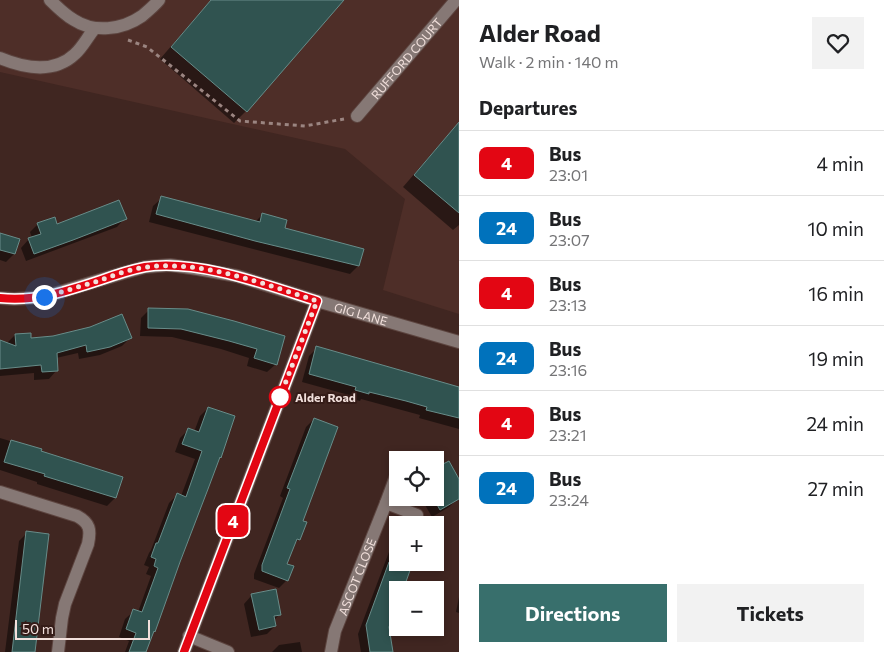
<!DOCTYPE html>
<meta charset="utf-8">
<style>
body{margin:0;font-family:Commissioner,sans-serif;background:#f2f2f2;color:#202124;height:100vh;display:flex;flex-direction:column;font-size:19px;white-space:nowrap}
*{box-sizing:border-box;margin:0}
p{font-size:16px;color:#757577}
.icon{flex:none;width:28px;height:28px;fill:none;stroke:currentColor;stroke-width:2;stroke-linecap:round;stroke-linejoin:round}
.map{position:relative;flex:1;overflow:hidden}
.panel{display:flex;flex-direction:column;background:#fff;width:425px}
.panel>*{flex:none}
.badge{padding:0 10px;border-radius:8px;font-size:18px;line-height:32px}
.controls{position:absolute;left:389px;top:451px;display:grid;gap:10px}
.controls a{display:grid;place-items:center;width:55px;height:55px;border-radius:0px;background:#fff;box-shadow:0 2px 8px #0003;font-size:25px}
.scale{position:absolute;left:15px;bottom:12px;width:135px;box-sizing:border-box;padding-left:5px;border:2px solid #f2e0dc;border-top:0;font-size:14px;line-height:18px;white-space:nowrap;color:#f2e0dc;-webkit-text-stroke:4px #351c18;paint-order:stroke}
.you{position:absolute;width:25px;height:25px;margin:-12px;border:4px solid #fff;border-radius:50%;background:#1a73e8;box-shadow:0 0 0 8px #1a73e833}
.map>.badge{position:absolute;translate:-50% -50%;box-shadow:0 0 0 2px #fff}
h2{padding:0 20px;font-size:19px;line-height:45px}
.round{display:grid;place-items:center;flex:none;width:52px;height:52px;border-radius:0px;background:#f2f2f2}
.headline{display:flex;align-items:center;justify-content:space-between;height:85px;padding:0 20px}
h1{font-size:24px;font-weight:700;line-height:38px}
.action{display:flex;gap:10px;margin-top:auto;padding:10px 20px}
.action a{flex:1;height:58px;border-radius:0px;background:#386f6c;color:#fff;font-size:20px;font-weight:700;line-height:58px;text-align:center}
.action a+a{background:#f2f2f2;color:#202124}
ul{padding:0;list-style:none}
li{display:flex;align-items:center;gap:15px;height:65px;padding:0 20px;border-top:1px solid #e0e0e0}
li div{flex:1}
li b{display:block;font-size:19px}
li em{font-style:normal}
li .badge{min-width:55px;font-weight:700;text-align:center}
main{display:flex;flex:1;min-height:0}
.map>svg:first-child{display:block}
.built{fill:#4e2e28}
.shadow{fill:#0007}
.building{fill:#305350;stroke:#688c89}
.lines{fill:none;stroke-linecap:round;stroke-linejoin:round}
.minor-casing{stroke:#5c443f;stroke-width:14}
.path{stroke:#9b8581;stroke-width:3;stroke-dasharray:4 4;stroke-linecap:butt}
.minor{stroke:#867875;stroke-width:12}
.line-casing{stroke:#fff;stroke-width:11}
.line{stroke:#e30613;stroke-width:8}
.walk{stroke:#f2e0dc;stroke-width:5;stroke-dasharray:0 9}
.stop-dot{fill:#fff;stroke:#e30613;stroke-width:2.5}
.labels{text-anchor:middle;dominant-baseline:central;stroke-width:4;stroke-linejoin:round;paint-order:stroke}
.street-label{font-size:12px;fill:#f2e0dc;stroke:#351c18}
.stop-label{font-size:12px;font-weight:bold;fill:#f2e0dc;stroke:#351c18;text-anchor:start}
</style>
<main>
<div class="map">
<svg width="459" height="652" viewBox="0 0 459 652">
<rect width="100%" height="100%" fill="#402621"/>
<path class="built" d="M0,0H459V314L383,290L405,199L345,149L0,72Z"/>
<path class="shadow" d="M211,0H342L246,111L234,123L160,59Z
M459,122V225L453,230L403,187Z
M162,198L255,222L262,215L283,229L362,250L358,266L350,274L149,222L153,206Z
M125,218L117,227L26,261L21,248L29,239L32,238L30,232L38,224L56,226Z
M0,234L14,254L6,262L0,260Z
M149,310L234,323L276,364L267,372L247,366L249,358L221,349L172,337L140,336L141,318Z
M90,328L130,338L122,346L100,355L79,359L78,353L56,358L57,370L49,379L34,380V373L0,376V342L6,344L15,335L30,339L53,337Z
M317,348L459,389V429L419,418L420,415L361,399L360,401L348,398L349,395L302,382L309,356Z
M208,408L218,459L154,631L152,634L145,652H125L129,641L119,637L125,619L134,611L138,612L151,576L146,574L149,567L144,565L149,553L151,550L169,503L177,495L181,496L195,459L175,452L180,438L188,430L194,432L200,416Z
M314,419L299,539L293,545L286,565L287,580L279,588L254,579V574L283,498L280,496L306,427Z
M0,438L40,450L39,452L115,498L107,506L37,484V482L0,470Z
M435,457L440,467L448,463L459,482V491L454,495L457,499L449,507L432,517L421,498H435V460H430Z
M27,533L34,652H5L19,541Z
M398,538V562L402,590H398L388,626L392,652H361L358,634L392,544Z
M252,595L280,614L274,620L275,626L267,634L251,637L244,604Z
M459,597V613L456,612Z
M300,642L302,652H272L279,645Z"/>
<path class="building" d="M211,0H344L247,112L171,47Z
M459,122V213L414,175Z
M161,196L260,222L262,213L287,220L285,228L364,249L359,266L255,241L156,214Z
M119,200L127,219L73,240L34,254L28,238L41,234L37,223L55,217L57,224Z
M0,233L20,239L15,254L0,250Z
M148,308L188,309L234,321L285,336L277,365L254,358L257,349L229,341L181,329L148,328Z
M122,314L132,338L110,347L87,352L86,345L57,353L58,371L42,372L41,365L0,369V340L16,346L15,334L31,333V338L53,336L90,327Z
M316,346L459,387V418L426,410L427,407L406,401L369,392V394L355,390L356,387L309,374Z
M208,407L235,416L221,458L220,457L208,489L180,562L155,632L154,631L146,652H129L136,633L126,629L133,609L142,612L158,568L154,566L156,559L151,557L156,543H158L177,493L186,497L202,451L182,444L188,428L199,432Z
M314,418L338,427L303,521L307,522L300,540L297,539L287,564L294,566L288,581L262,571V565L290,489L287,488Z
M11,440L42,449L41,451L123,477L116,498L44,476L45,474L4,462Z
M449,461L459,479V499L440,510L435,501V468Z
M26,531L49,534L35,652H12Z
M389,562H413L403,590H398V604L389,627L393,652H370L366,625Z
M276,589L281,615L274,616L276,626L259,630L251,594Z"/>
<g class="lines">
<g class="minor-casing">
<g id="minor">
<path d="M50,0C57,7 65,15 74,20C94,33 122,30 142,16C148,11 154,6 159,0"/>
<path d="M0,58C24,68 54,74 75,54C83,47 88,36 95,28"/>
<path id="s1" d="M357,116L456,0"/>
<path id="s2" d="M0,298L14,299L44,297L123,273L145,267L170,265L198,269L237,276L317,301L459,342"/>
<path d="M396,476L386,503L417,515"/>
<path d="M0,492L77,516C90,523 91,530 88,544L65,604L62,618L58,652"/>
<path d="M189,636L228,652"/>
<path d="M184,652L317,301"/>
<path id="s3" d="M331,652L335,631L386,503"/>
</g>
</g>
<path class="path" d="M128,40L147,47L240,121L305,126L344,119"/>
<use href="#minor" class="minor"/>
</g>
<g class="lines">
<g class="line-casing">
<path id="line" d="M0,298C35,302 68,291 101,280C115,275 130,270 145,267C199,259 266,285 317,301L184,652"/>
</g>
<use href="#line" class="line"/>
<path class="walk" d="M44,297C61,292 78,287 95,282C112,276 129,269 147,267C203,260 264,284 317,301L280,397"/>
</g>
<circle class="stop-dot" cx="280" cy="397" r="10"/>
<g class="labels">
<g class="street-label">
<text stroke="none"><textPath href="#s1" startOffset="76">RUFFORD COURT</textPath></text>
<text stroke="none"><textPath href="#s2" startOffset="372">GIG LANE</textPath></text>
<text stroke="none"><textPath href="#s3" startOffset="80">ASCOT CLOSE</textPath></text>
</g>
<g class="stop-label">
<text x="295" y="397">Alder Road</text>
</g>
</g>
</svg>
<div class="controls">
<a><svg class="icon" aria-label="locate" viewBox="0 0 24 24"><circle cx="12" cy="12" r="6"/><path d="M12 2v4M12 18v4M2 12h4M18 12h4"/></svg></a>
<a>+</a>
<a>−</a>
</div>
<div class="scale">50 m</div>
<div class="you" style="left:44px;top:297px"></div>
<b class="badge" style="left:233px;top:521px;background:#e30613;color:#fff">4</b>
</div>
<section class="panel">
<div class="headline"><div><h1>Alder Road</h1><p>Walk · 2 min · 140 m</p></div><a class="round"><svg class="icon" aria-label="heart" viewBox="0 0 24 24"><path d="M12 20l-8-8c-3-5 5-10 8-4 3-6 11-1 8 4z"/></svg></a></div>
<h2>Departures</h2>
<ul>
<li><span class="badge" style="background:#e30613;color:#fff">4</span><div><b>Bus</b><p>23:01</p></div><em>4 min</em></li>
<li><span class="badge" style="background:#0072bc;color:#fff">24</span><div><b>Bus</b><p>23:07</p></div><em>10 min</em></li>
<li><span class="badge" style="background:#e30613;color:#fff">4</span><div><b>Bus</b><p>23:13</p></div><em>16 min</em></li>
<li><span class="badge" style="background:#0072bc;color:#fff">24</span><div><b>Bus</b><p>23:16</p></div><em>19 min</em></li>
<li><span class="badge" style="background:#e30613;color:#fff">4</span><div><b>Bus</b><p>23:21</p></div><em>24 min</em></li>
<li><span class="badge" style="background:#0072bc;color:#fff">24</span><div><b>Bus</b><p>23:24</p></div><em>27 min</em></li>
</ul>
<div class="action"><a>Directions</a><a>Tickets</a></div>
</section>
</main>
